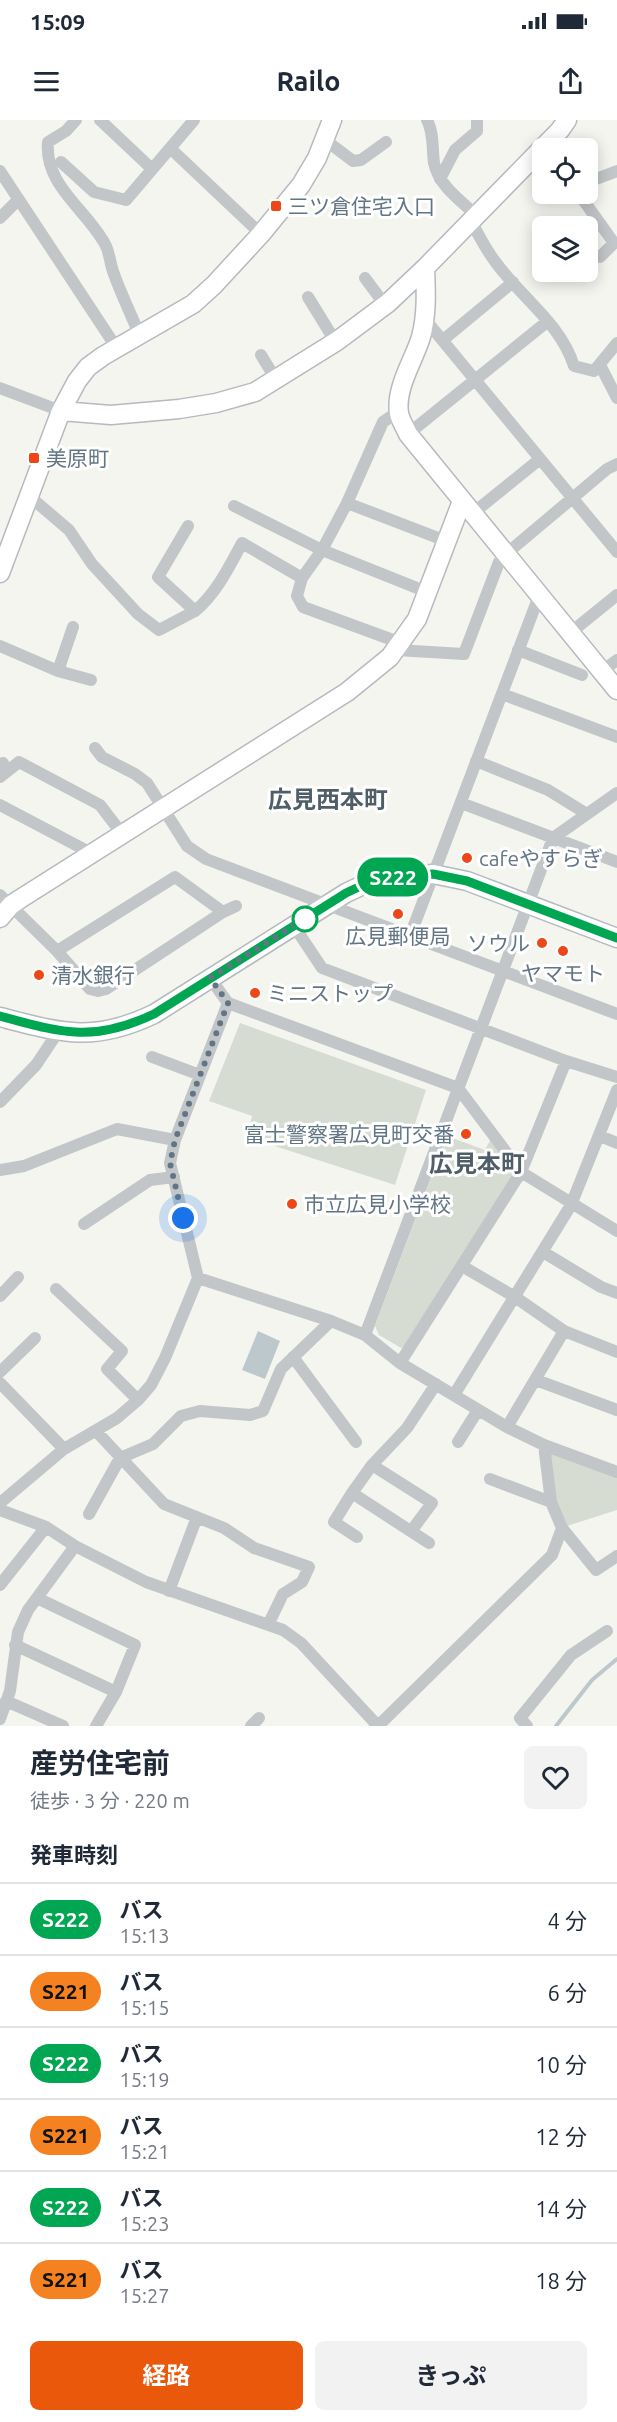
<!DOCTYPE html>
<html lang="ja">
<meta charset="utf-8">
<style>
body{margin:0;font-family:Ubuntu,"Noto Sans JP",sans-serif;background:#f2f2f3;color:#1f2937;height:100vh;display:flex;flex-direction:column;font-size:22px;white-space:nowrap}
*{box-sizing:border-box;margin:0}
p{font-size:20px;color:#747a83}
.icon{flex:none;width:33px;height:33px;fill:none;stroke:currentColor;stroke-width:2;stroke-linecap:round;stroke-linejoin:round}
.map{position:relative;height:1606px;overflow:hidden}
.side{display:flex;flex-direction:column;background:#fff;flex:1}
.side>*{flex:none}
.badge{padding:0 12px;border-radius:20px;font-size:21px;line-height:39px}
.controls{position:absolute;left:532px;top:18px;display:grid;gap:12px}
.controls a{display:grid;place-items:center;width:66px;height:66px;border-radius:9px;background:#fff;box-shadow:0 3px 15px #0003;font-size:30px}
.you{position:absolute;width:30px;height:30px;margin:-15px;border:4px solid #fff;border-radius:50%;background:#1a73e8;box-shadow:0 0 0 9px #1a73e833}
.map>.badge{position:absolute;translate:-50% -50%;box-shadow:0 0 0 3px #fff}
h2{padding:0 30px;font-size:22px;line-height:54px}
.round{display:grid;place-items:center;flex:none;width:63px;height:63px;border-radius:9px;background:#f2f2f3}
.summary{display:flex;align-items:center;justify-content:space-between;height:102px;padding:0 30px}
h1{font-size:28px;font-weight:700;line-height:45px}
.primary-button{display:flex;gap:12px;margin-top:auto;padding:12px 30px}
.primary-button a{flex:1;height:69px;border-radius:9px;background:#ea580c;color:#fff;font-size:24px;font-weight:700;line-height:69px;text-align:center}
.primary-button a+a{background:#f2f2f3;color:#1f2937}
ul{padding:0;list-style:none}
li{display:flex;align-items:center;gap:18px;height:72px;padding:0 30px;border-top:2px solid #e0e1e3}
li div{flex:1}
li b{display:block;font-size:22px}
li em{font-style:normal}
li .badge{min-width:66px;font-weight:700;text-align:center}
.status{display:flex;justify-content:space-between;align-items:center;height:42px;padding:0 30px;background:#fff;direction:ltr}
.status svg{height:16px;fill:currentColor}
header{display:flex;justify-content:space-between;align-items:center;height:78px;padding:0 30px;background:#fff;font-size:27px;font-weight:700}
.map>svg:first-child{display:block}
.green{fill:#d6dcd1}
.water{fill:#bdc8cd}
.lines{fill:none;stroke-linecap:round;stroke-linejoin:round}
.stream{stroke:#bdc8cd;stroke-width:4}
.secondary-casing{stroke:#b4babe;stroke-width:21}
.street{stroke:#c2c6c9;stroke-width:12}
.secondary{stroke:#fff;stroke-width:18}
.line-casing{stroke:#fff;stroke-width:14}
.line{stroke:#00a651;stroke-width:9}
.walk{stroke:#627584;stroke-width:6;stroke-dasharray:0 10.8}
.poi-dot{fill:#ed4718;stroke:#fff;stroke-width:2}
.stop-dot{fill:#fff;stroke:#00a651;stroke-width:3}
.labels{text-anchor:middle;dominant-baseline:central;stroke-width:6;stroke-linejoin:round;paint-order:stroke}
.poi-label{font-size:21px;fill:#627584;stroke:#fff;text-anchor:start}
.quarter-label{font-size:24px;font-weight:bold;fill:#505e68;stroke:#fff}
</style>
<div class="status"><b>15:09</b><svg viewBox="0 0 49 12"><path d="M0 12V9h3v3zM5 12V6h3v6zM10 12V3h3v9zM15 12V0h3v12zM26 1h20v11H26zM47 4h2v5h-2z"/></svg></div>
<header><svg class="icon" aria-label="menu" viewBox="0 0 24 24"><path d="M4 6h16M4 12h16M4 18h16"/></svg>Railo<svg class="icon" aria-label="share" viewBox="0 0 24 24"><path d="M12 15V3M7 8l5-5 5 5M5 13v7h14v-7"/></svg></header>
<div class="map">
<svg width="617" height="1606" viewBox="0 0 617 1606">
<rect width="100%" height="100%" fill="#f5f5f0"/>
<path class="green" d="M240,903L426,970L395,1065L247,1017L252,996L209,981Z
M447,1016L485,1030L490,1020L512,1051L513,1056L409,1225L401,1228L379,1215L375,1206Z
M547,1329L617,1356V1390L567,1406L558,1395Z"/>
<path class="water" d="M258,1211L280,1221L265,1259L242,1250Z"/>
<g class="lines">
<path class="stream" d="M556,1606L592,1560L617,1539"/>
<g class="secondary-casing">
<path id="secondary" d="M425,148C426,171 427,195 421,217C414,240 395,268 399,293C400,300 405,307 408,314L617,570
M61,291L111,295L179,289L216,283L255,272L337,221L388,183L425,148L560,10L567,0
M0,453L61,291L77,261L88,247L103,236L193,184L214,165L261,114L301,65L317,38L332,0
M0,798L11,785L20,779L347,572L390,537L417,499L462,381
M0,897C62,913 93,923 154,894L346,773L365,764L390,757L433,754L467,761L617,818"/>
</g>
<path class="street" d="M76,0L66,11L48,22C44,65 86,89 105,124C110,133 110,145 114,154C121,174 131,194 139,214
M100,0L152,49
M427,0C434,13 432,28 434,43C439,66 460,80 476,95
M324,19L353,41L361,40L386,22
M170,28L261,114
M61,42L94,72L126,80L194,0
M528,43L543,54
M0,51L116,227
M440,59L455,30L477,11V0
M588,62L617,51
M569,74H570
M579,74L614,123L600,137
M0,98L18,80
M470,100C478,113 485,128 494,140C520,177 560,202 574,246L594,251L617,223
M365,158L385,185
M308,177L335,221
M424,198L617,432
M443,220L513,162
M261,235L275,258
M600,245L617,278
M0,268L61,291
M399,291L383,302L347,383L322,430L302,458L297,476L303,487L401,523
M408,314L548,201
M28,375L69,410L92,444L138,494L159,510L195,491
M347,383L446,421
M234,386L322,430L427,472
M472,394L540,339
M188,406L158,457L195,491C216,474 229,447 242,423L302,458
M570,513L617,475
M0,526L58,551L91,560
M396,530L464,534L499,442L506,434L607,349L617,344
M518,530L582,555
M58,551L73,507
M602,551L617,540
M502,574L617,617
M95,628L102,637L135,654L147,663L187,726L206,739L617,894
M476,641L548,670L587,694
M0,645L3,643
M0,657L19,642L100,685L123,715
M461,683L617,742
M0,685L93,734
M0,775L57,831L90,869L98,871L106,869L223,792L236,786
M294,806L322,848L566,941L617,957
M410,816L539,476
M57,831L175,757L223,792
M210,858L228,883L458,968L521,1052L617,1111
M152,937L200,955
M0,982L36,945L58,912
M600,1016L617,1023
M0,1050L24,1046L117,1009L175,1020
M84,1104L150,1060L174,1057
M543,1132L601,1167L617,1173
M462,1146L515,1177L564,1211L617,1232
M198,1158L331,1201L365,1215L400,1243L507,1307L544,1325L617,1352
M56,1169L122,1231L107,1249L138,1280
M0,1176L18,1157
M365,1215L553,718L617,673
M293,1237L356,1322
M400,1243L521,1052L566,941
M0,1252L35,1218
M536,1260L617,1290
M0,1263L64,1329
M454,1275L571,1085L617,970
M507,1307L564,1211
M96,1311L164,1384L224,1408L254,1428L309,1447L302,1462L283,1474L269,1503
M458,1322L478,1290
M372,1345L432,1383L412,1410
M490,1359L551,1382
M352,1373L429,1423
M0,1383L64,1329L117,1298L138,1280L151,1265L165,1238L198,1158L170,1043L175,1020L228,883
M0,1390L46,1407L75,1426L146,1462L283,1510L301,1523L378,1606L552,1435L562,1408L551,1382L544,1325
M89,1394L120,1338L153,1324L181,1296L200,1291L250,1295L263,1291L281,1249L331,1201
M562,1408L596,1450L617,1436
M357,1417L334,1402L352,1373L372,1345L407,1308L436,1264
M0,1465L46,1407
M169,1471L197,1397
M37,1478L135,1525L116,1572L96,1606
M15,1525L116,1572
M6,1581L63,1606
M0,1599L10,1571L18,1512L28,1490L75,1426
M251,1606L259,1598
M527,1606L520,1598L571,1535L607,1511"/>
<use href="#secondary" class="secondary"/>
</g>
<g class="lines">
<g class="line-casing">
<path id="line" d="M0,896C62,913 93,923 154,894L346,773L365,764L390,757L433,754L467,761L617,818"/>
</g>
<use href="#line" class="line"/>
<path class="walk" d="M183,1098L170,1043L175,1020L228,883L210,858L311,795L305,799"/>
</g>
<g class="poi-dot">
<rect x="270" y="80" width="12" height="12" rx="3"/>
<rect x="28" y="332" width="12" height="12" rx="3"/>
<circle cx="467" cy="738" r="6"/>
<circle cx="398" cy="794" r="6"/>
<circle cx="542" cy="823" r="6"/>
<circle cx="563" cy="831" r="6"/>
<circle cx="39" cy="855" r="6"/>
<circle cx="255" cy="873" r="6"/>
<circle cx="466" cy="1014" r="6"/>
<circle cx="292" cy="1084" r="6"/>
</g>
<circle class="stop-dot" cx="305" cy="799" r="12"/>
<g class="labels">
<g class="poi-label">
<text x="288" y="86">三ツ倉住宅入口</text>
<text x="46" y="338">美原町</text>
<text x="479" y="738">cafeやすらぎ</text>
<text x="398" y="816" text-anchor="middle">広見郵便局</text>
<text x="530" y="823" text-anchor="end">ソウル</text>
<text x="563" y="853" text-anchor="middle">ヤマモト</text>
<text x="51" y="855">清水銀行</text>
<text x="267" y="873">ミニストップ</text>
<text x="454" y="1014" text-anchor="end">富士警察署広見町交番</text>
<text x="304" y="1084">市立広見小学校</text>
</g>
<g class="quarter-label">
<text x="328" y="679">広見西本町</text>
<text x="477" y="1043">広見本町</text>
</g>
</g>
</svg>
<div class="controls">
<a><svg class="icon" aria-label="locate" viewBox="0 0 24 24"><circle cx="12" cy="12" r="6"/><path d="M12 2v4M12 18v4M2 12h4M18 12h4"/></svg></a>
<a><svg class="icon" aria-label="layers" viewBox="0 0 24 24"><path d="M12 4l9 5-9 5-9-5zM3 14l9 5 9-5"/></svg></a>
</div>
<div class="you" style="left:183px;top:1098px"></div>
<b class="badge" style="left:393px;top:757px;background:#00a651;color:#fff">S222</b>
</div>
<section class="side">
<div class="summary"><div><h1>産労住宅前</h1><p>徒歩 · 3 分 · 220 m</p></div><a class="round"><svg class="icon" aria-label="heart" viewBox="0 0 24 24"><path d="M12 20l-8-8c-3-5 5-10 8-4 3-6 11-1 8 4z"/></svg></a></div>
<h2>発車時刻</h2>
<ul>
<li><span class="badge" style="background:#00a651;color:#fff">S222</span><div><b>バス</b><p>15:13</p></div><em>4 分</em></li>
<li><span class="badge" style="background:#f58220;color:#111">S221</span><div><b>バス</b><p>15:15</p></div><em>6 分</em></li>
<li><span class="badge" style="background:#00a651;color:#fff">S222</span><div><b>バス</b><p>15:19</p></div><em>10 分</em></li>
<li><span class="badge" style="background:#f58220;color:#111">S221</span><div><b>バス</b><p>15:21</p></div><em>12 分</em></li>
<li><span class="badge" style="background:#00a651;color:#fff">S222</span><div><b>バス</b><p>15:23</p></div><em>14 分</em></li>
<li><span class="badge" style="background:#f58220;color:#111">S221</span><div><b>バス</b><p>15:27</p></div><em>18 分</em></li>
</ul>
<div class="primary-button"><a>経路</a><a>きっぷ</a></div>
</section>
